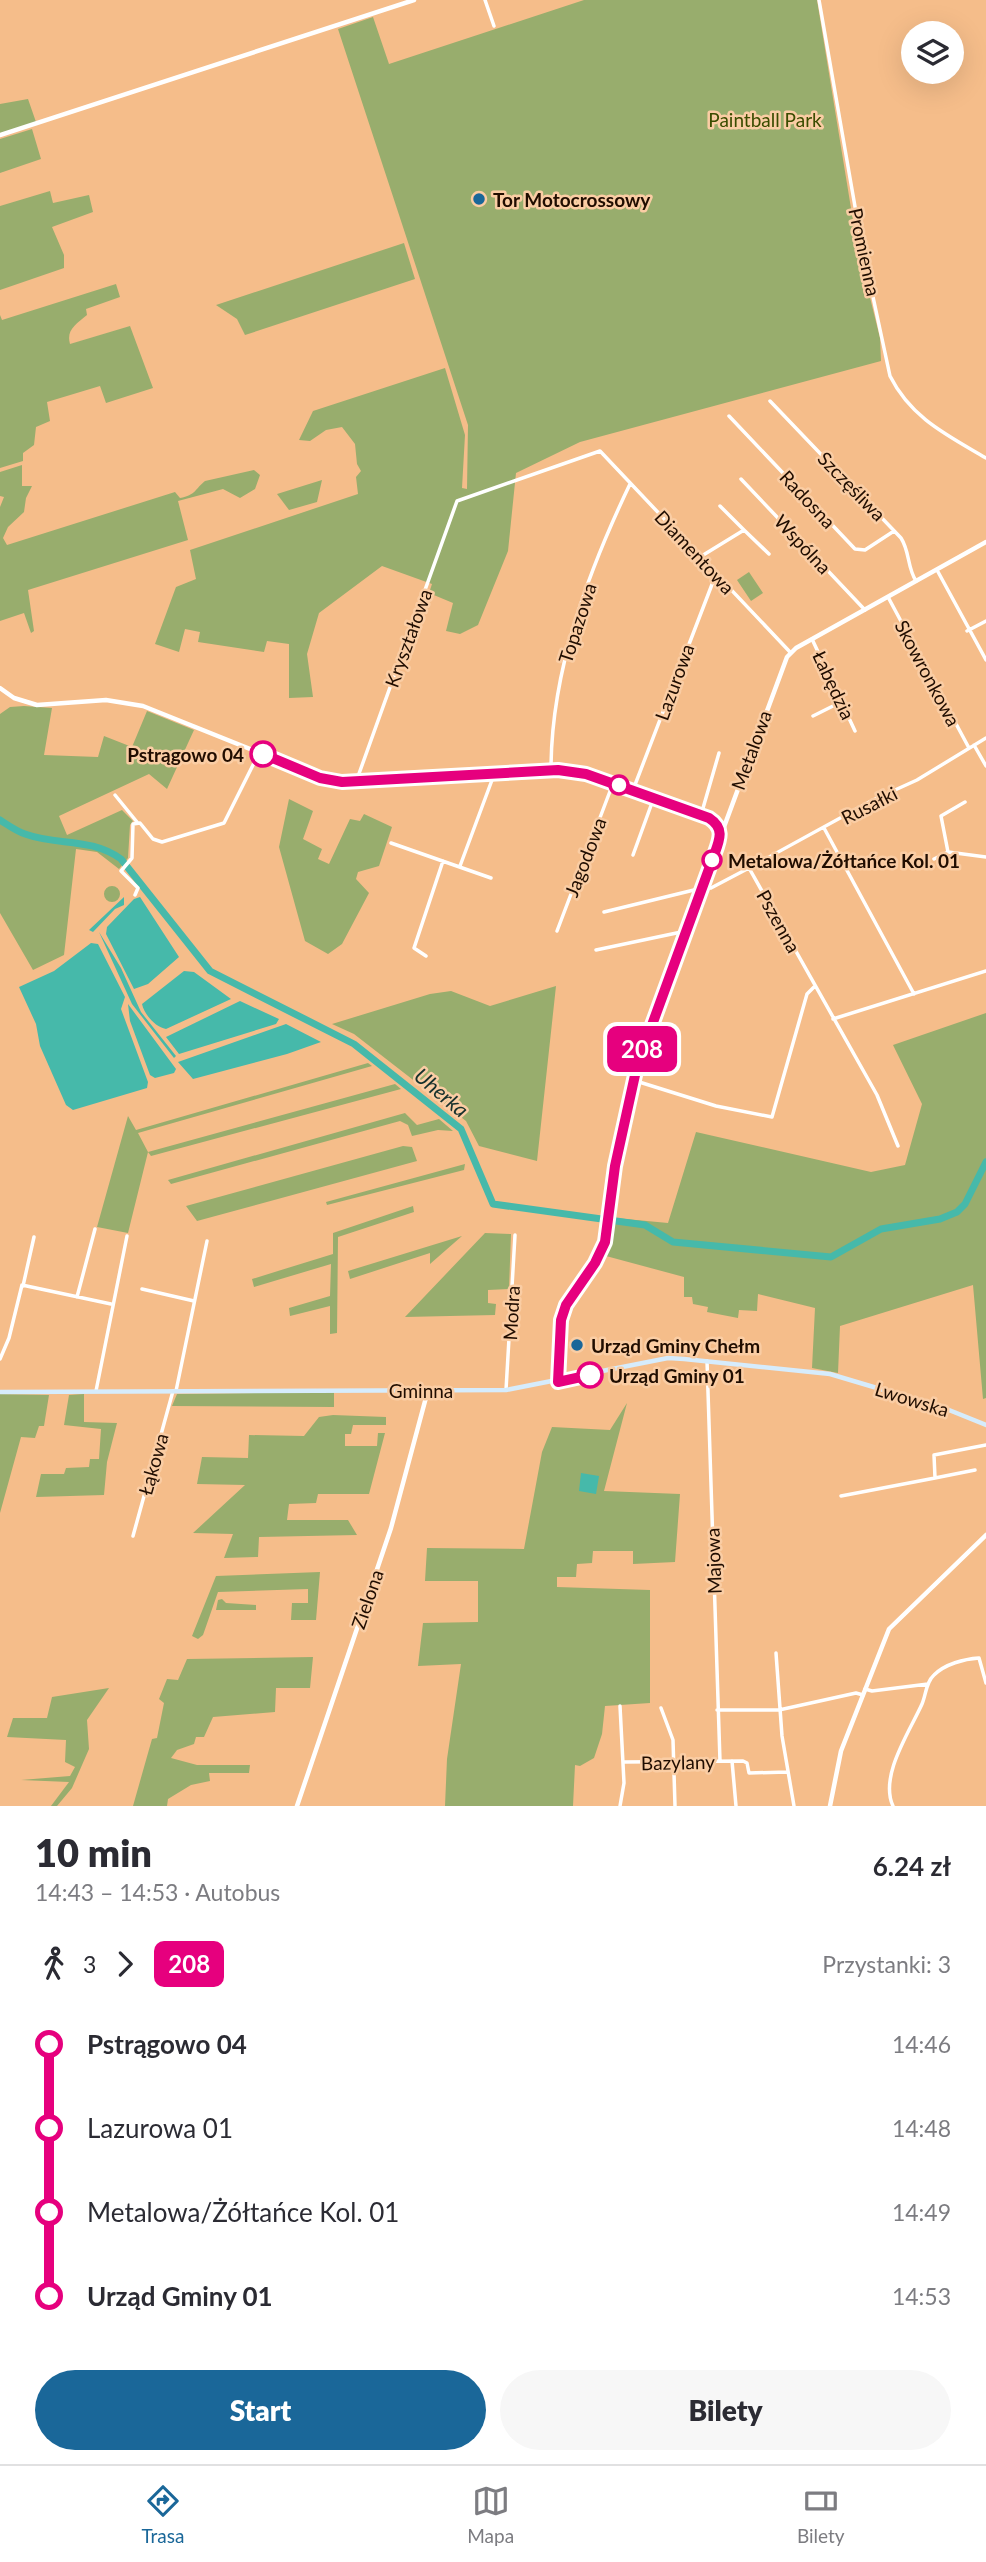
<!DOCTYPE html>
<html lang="pl">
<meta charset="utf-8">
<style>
body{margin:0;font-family:Lato,sans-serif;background:#f7f7f7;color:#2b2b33;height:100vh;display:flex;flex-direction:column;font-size:26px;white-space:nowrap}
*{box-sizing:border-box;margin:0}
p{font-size:23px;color:#7c7c81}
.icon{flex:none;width:38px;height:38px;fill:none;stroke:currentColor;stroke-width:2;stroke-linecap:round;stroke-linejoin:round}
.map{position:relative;height:1806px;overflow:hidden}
.details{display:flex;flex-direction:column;background:#fff;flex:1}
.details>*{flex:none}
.badge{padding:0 14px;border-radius:10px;font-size:24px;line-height:46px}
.buttons{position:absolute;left:901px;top:21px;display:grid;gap:14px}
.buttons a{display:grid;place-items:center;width:63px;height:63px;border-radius:50%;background:#fff;box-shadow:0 7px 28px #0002;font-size:35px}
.map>.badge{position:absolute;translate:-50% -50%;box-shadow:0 0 0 4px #fff}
.legs{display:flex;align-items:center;gap:10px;height:77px;padding:0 35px;font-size:23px}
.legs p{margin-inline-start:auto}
.head{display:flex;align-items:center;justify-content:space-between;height:119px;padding:0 35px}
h1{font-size:38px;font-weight:800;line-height:52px}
.action{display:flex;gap:14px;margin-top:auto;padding:14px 35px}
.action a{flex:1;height:80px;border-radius:42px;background:#1a6799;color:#fff;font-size:28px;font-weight:800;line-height:80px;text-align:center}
.action a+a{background:#f7f7f7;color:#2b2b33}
ul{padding:0 35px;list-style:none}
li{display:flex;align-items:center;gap:24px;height:84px;font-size:26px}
li i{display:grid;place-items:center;width:10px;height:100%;margin:0 9px;background:currentColor}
li i::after{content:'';width:18px;height:18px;margin:-9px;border:5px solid;border-radius:50%;background:#fff}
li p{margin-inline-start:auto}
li:first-child i{background:linear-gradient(#0000 50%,currentColor 0)}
li:last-child i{background:linear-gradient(currentColor 50%,#0000 0)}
.tabs{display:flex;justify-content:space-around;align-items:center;height:98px;border-top:2px solid #e1e1e2;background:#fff;font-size:19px;color:#7c7c81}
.tabs a{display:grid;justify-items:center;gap:4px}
.tabs .on{color:#1a6799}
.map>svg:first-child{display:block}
.green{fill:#98ad6d}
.water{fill:#46b9aa}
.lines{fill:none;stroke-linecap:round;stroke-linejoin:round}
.river{stroke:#46b9aa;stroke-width:7}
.minor{stroke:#fff;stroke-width:3.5}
.tertiary{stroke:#fff;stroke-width:4.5}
.secondary{stroke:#d6ecfc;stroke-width:4.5}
.line-1-casing{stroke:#fff;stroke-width:16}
.line-1{stroke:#e6007e;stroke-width:10}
.poi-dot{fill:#1a6799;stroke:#facda4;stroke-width:2.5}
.stop-1-dot{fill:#fff;stroke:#e6007e;stroke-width:3.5}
.labels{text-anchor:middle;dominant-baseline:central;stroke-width:5;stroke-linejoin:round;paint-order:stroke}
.park-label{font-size:19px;fill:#3a4c00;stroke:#facda4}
.poi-label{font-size:19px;font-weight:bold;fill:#200d00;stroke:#facda4;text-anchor:start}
.street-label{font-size:19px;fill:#200d00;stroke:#facda4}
.stop-label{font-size:19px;font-weight:bold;fill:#200d00;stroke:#facda4;text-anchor:start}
.water-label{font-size:21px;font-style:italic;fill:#16302c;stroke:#facda4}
</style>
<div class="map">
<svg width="986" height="1806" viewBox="0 0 986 1806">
<rect width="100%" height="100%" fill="#f5bd8a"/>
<path class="green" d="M584,0H817L857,245L880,338L881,361L580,442L516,473L508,551L478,625L460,634L446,631L453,603L429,593L432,584L382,566L319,613L307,654L313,697L289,698V644L267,641L264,652L198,642L200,632L185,629L179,652L155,644L176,587L196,579L190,550L358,494L356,477L361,471L357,464L355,444L342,427L326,430L310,441L299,440L313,411L445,368L465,435L462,488L467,489L468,425L338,29L373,17L389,64Z
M28,99L36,122L0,134V104Z
M32,129L41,159L0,173V139Z
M50,191L53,203L89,195L93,212L52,227L64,255V268L0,290V206Z
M404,243L415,279L245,335L237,319L216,305Z
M116,284L120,297L86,309L87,315C76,324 66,330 70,344L130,326L153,388L106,403L100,386L47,402L50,421L36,427L34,445L23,453V461L0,468V315L2,320Z
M22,465V486H32L26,498L24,512L8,527L3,538L7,545L175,492L180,498C196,495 195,489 205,481L254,470L260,475L255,489L240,498L223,489L178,501L188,540L28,590L34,631L31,633L24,613L0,621V507L4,497L0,496V472Z
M322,480L317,502L289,510L277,494Z
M749,572L763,593L751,601L737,580Z
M24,706L52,708L44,755L98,757L104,736L132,747L147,711L194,730L167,789L149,774L59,816L67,835L122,810L133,821L130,825L128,858L119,869L97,852L76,849L64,955L33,970L0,913V714L10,707Z
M289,799L313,811L303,839L322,849L318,859L329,864L350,819L360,821L364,814L392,827L379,866L358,872L356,879L369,893L342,944L328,954L305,941L279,847Z
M104 894a8 8 0 1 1 16 0a8 8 0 1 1-16 0Z
M556,986L537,1161L479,1146L466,1121L354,1034L332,1024L430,994L451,991L490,1006Z
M986,1013V1398L983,1399L973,1285L840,1326L838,1373L812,1368L815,1308L758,1294L757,1311L739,1310L738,1318L707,1312L708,1307L693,1304L692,1297H684V1277L606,1256L615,1218L668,1223L696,1132L871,1172L905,1165L922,1104L893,1045Z
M368,1063L372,1066L138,1133L148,1152L395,1084L401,1089L151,1156L148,1152L128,1233L97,1227L128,1116L136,1130Z
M405,1113L417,1125L439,1119L453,1131L438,1130L412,1136L408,1125L400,1121L171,1184L168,1180Z
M403,1146L412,1147L417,1161L197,1221L186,1206Z
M465,1164L464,1170L327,1205L326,1202Z
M413,1206L414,1212L338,1237L337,1333L330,1334V1306L290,1316L289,1308L330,1296L331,1264L254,1287L252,1279L333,1254V1233Z
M485,1233L511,1234L509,1289L488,1290V1303L496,1304L495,1315L405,1317Z
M462,1236L430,1264V1253L350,1279L348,1271Z
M334,1392V1407L172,1406L177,1394Z
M0,1394L49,1395L44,1426H39L35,1438L21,1437L0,1513Z
M84,1394V1422L117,1423L107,1462L104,1495L36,1497L41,1474H64L66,1468L89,1467L90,1459H99L101,1429L64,1425L69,1395Z
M627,1403L604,1491L680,1494L675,1562L633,1564V1551H593L592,1563L577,1564L576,1577H557V1587L650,1590V1703L605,1706L602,1734L594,1758L580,1766L575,1765L573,1806H445L447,1759L461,1664L418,1666L423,1623L478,1622V1581H425L427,1548L524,1549L542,1452L552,1427L610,1430Z
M333,1415L386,1417V1425H353L351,1434H345V1446H377L378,1433H385L369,1494H318L316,1503L289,1504L287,1520H348L357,1535L259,1537L258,1557L224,1558L233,1534L193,1533L245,1485L197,1484L202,1457L248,1458L249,1435L304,1436L319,1417Z
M320,1572L316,1620H291L292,1603H308V1589L218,1592L203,1635L198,1639L192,1636L216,1576Z
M222,1599L226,1603L256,1605V1610H216L218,1600Z
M313,1657L310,1688H276L275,1712L213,1717L204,1737H196L194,1744L177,1750L171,1758L197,1765H250L249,1773H209L210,1781L191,1785L168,1799L167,1806H133L152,1739L157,1738L164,1703L159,1699L167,1679L178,1680L187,1659Z
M109,1688L87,1720L89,1749L72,1788L57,1806H51L69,1782L21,1780L70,1776L75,1767L65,1762L66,1740L7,1737L13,1718H47L52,1697Z"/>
<path class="water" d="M124,897V905L115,909L93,932L89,930Z
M140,897L179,957L148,984L134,989L106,934L107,927L134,899Z
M99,932L121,968L141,1012L176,1056L174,1058L132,1004Z
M91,943L98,944L125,997L121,1009L148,1082L147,1088L73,1110L66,1105L40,1046L36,1024L19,987L54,971Z
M184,971L194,972L231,999L166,1029C155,1027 144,1014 142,1004Z
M240,1001L279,1019L276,1024L179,1054L166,1037Z
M128,1004L176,1069L174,1073L155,1078L150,1075L130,1021Z
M286,1024L321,1042L287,1054L193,1079L178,1062Z
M581,1473L599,1476L596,1494L579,1491Z"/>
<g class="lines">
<path class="river" d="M0,820C8,825 16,831 25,834C58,846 90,837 121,859L210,971L354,1044L461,1129L493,1204L645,1225L673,1242L831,1257L881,1229L940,1219L957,1212L965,1204L986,1162"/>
<path class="minor" d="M485,0L494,26
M819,0L861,241L890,376C911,418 947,435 986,458
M770,401L901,538C910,552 907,567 916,581
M729,416L855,549L865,550L894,531
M741,479L865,610
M720,506L744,530
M700,557L744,530L769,554
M937,570L986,660
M888,597L969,748
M967,631L986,621
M812,639L855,731
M813,716L843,701
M974,745L986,766
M551,770C551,671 588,572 630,484
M356,782L457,501L600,451L790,652
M633,790L716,574
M115,795L137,822
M701,815L719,753
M824,828L914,994
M391,843L491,878
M948,852L941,816L965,802
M633,855L653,800
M934,859L948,852L986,857
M460,866L495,772
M749,868L873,800L917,780L986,738
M135,895L138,888L121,871L132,858L133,824L140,823L153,839L162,842L224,823L259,753
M604,912L698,889L711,888L749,868L877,1095L898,1146
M557,931L612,786
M596,950L686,931
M426,956L414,948L443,861
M833,1019L986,971
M636,1081L716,1106L772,1117L807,994L814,987
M23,1286L34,1237
M142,1289L194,1301
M77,1297L95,1229
M0,1359L9,1338L22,1285L111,1304
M707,1361L720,1761
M506,1390L515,1235
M96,1391L127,1236
M176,1391L207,1241
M935,1478L975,1470
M841,1496L935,1478L934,1455L986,1445
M133,1536L173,1391
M776,1653L782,1736L794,1806
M865,1689L872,1691L928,1684
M620,1706L624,1783L620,1806
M661,1708L673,1740L675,1806
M717,1710H779L856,1693L863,1695
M732,1761L736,1806
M624,1762L743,1761L747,1763L749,1773L787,1772
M893,1806C879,1776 910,1731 922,1704C926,1695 926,1682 934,1675C945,1664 964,1659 979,1658L986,1683"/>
<path class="tertiary" d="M0,135L414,0
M0,688L14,698L37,705L106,700L143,706L330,781L356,782L495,772H575L724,825
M558,1381L561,1320L566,1305L595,1263L605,1242L615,1166L645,1040L787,657L796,648L986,542
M297,1806L391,1528L428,1390
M830,1806L841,1751L889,1629L986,1535"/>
<path class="secondary" d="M0,1392L506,1390L668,1358L684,1359L830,1374L944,1408L986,1425"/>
</g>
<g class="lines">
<g class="line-1-casing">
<path id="line-1" d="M263,754L320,778L342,782L558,770L586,774L709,818C726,829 719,841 713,858L637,1066L615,1166L605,1242L595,1263L566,1305L561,1320L558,1382L590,1375"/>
</g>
<use href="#line-1" class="line-1"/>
</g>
<g class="poi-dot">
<circle cx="479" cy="199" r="7"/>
<circle cx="577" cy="1345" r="7"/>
</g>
<g class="stop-1-dot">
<circle cx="263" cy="754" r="12"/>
<circle cx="619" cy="785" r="9"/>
<circle cx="712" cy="860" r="9"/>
<circle cx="590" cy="1375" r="12"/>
</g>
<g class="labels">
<g class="park-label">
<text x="765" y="119">Paintball Park</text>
</g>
<g class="poi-label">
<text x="493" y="199">Tor Motocrossowy</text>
<text x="591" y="1345">Urząd Gminy Chełm</text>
</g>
<g class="street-label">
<text transform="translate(865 252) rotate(78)">Promienna</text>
<text transform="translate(852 486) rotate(46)">Szczęśliwa</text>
<text transform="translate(808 499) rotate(47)">Radosna</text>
<text transform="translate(803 544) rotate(47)">Wspólna</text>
<text transform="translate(695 552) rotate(47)">Diamentowa</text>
<text transform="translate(577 623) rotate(-72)">Topazowa</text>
<text transform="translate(408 638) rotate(-70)">Kryształowa</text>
<text transform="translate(928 673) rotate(62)">Skowronkowa</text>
<text transform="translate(674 682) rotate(-70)">Lazurowa</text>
<text transform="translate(834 685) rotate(65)">Łabędzia</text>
<text transform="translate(751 750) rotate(-70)">Metalowa</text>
<text transform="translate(869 805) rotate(-27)">Rusałki</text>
<text transform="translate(585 857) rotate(-69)">Jagodowa</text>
<text transform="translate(779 921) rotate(61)">Pszenna</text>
<text transform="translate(511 1313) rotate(-87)">Modra</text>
<text x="421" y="1390">Gminna</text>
<text transform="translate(912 1399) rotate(17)">Lwowska</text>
<text transform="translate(153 1464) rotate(-74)">Łąkowa</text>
<text transform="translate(713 1561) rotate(-92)">Majowa</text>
<text transform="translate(367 1599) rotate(-71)">Zielona</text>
<text transform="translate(678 1762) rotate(-1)">Bazylany</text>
</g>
<g class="stop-label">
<text x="244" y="754" text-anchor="end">Pstrągowo 04</text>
<text x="728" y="860">Metalowa/Żółtańce Kol. 01</text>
<text x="609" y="1375">Urząd Gminy 01</text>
</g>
<g class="water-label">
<text transform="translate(442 1092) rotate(40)">Uherka</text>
</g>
</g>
</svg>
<div class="buttons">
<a><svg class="icon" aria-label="layers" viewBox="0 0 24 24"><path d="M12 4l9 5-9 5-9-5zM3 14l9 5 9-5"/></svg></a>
</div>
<b class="badge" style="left:642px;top:1049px;background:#e6007e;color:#fff">208</b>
</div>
<section class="details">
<div class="head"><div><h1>10 min</h1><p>14:43 – 14:53 · Autobus</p></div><b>6.24 zł</b></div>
<div class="legs"><svg class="icon" aria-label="walk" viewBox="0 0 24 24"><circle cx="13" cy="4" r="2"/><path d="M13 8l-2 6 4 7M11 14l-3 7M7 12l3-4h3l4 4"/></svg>3<svg class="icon" aria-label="forward" viewBox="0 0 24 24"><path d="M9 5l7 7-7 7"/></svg><b class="badge" style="background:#e6007e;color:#fff">208</b><p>Przystanki: 3</p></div>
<ul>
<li><i style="color:#e6007e"></i><b>Pstrągowo 04</b><p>14:46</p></li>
<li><i style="color:#e6007e"></i><span>Lazurowa 01</span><p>14:48</p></li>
<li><i style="color:#e6007e"></i><span>Metalowa/Żółtańce Kol. 01</span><p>14:49</p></li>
<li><i style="color:#e6007e"></i><b>Urząd Gminy 01</b><p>14:53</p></li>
</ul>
<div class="action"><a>Start</a><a>Bilety</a></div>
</section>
<nav class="tabs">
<a class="on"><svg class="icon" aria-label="directions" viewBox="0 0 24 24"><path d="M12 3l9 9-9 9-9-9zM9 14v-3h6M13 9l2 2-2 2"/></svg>Trasa</a>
<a><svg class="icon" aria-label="map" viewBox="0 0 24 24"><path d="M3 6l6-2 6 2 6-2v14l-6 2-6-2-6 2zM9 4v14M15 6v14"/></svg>Mapa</a>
<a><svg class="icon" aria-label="tickets" viewBox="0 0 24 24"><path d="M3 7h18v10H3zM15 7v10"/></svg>Bilety</a>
</nav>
